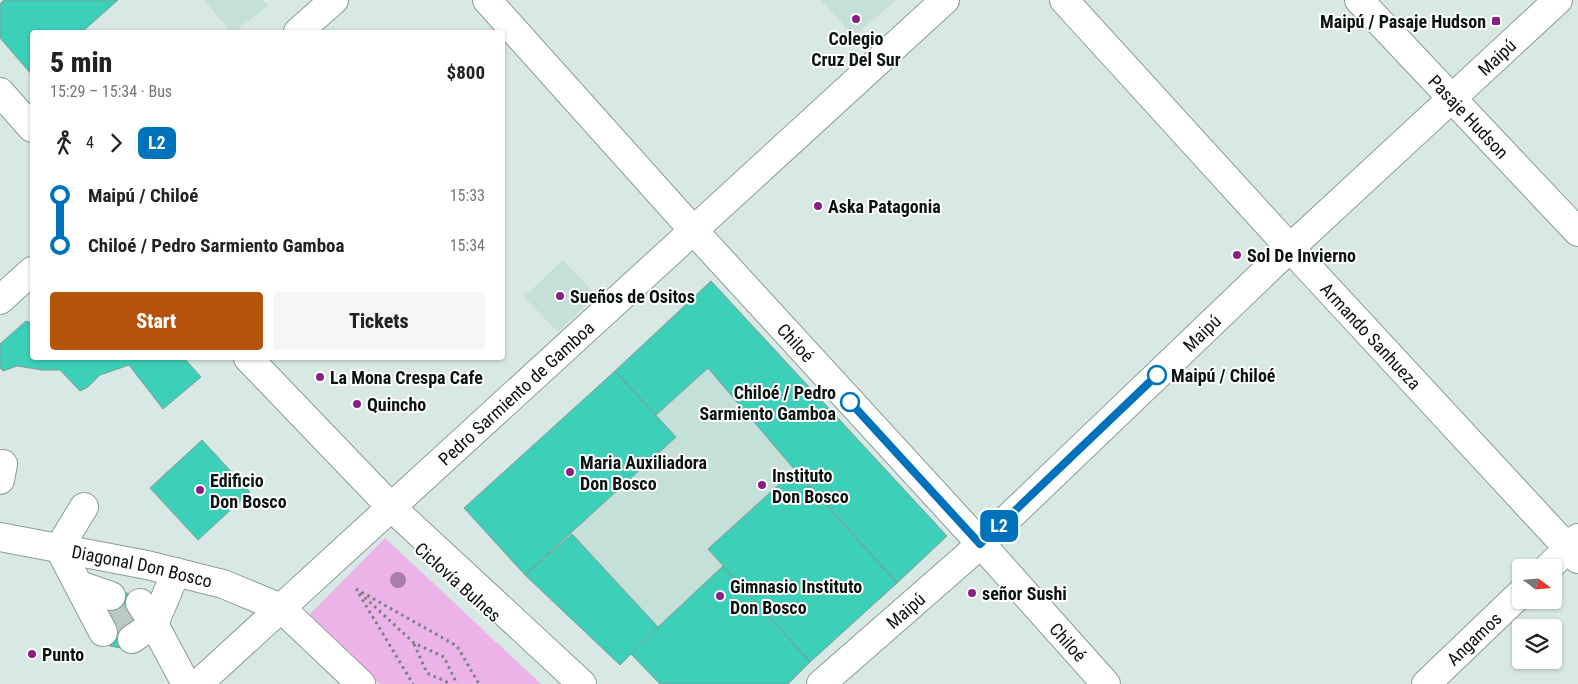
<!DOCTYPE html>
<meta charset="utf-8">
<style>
body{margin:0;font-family:"Roboto Condensed",sans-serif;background:#f6f6f6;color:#222;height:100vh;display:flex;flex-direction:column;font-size:19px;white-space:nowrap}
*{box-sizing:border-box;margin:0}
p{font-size:16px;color:#767676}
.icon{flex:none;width:28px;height:28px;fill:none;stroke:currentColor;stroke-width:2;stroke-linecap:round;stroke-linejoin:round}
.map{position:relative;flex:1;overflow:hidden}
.details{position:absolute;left:30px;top:30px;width:475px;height:330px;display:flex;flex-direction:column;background:#fff;border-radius:5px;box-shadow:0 1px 4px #0004}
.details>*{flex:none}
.badge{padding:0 10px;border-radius:8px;font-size:18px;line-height:32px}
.needle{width:32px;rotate:106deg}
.tools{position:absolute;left:1512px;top:559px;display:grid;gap:10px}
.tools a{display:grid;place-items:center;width:50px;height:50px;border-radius:5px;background:#fff;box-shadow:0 1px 4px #0004;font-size:25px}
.map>.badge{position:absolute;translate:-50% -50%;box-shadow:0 0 0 2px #fff}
.legs{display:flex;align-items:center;gap:8px;height:55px;padding:0 20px;font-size:16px}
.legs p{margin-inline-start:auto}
.overview{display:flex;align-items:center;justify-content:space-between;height:85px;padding:0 20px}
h1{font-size:28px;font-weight:800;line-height:38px}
.primary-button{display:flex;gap:10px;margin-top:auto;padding:10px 20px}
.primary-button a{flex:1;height:58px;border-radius:5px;background:#b45309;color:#fff;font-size:20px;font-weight:800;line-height:58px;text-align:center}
.primary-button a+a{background:#f6f6f6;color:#222}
ul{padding:0 20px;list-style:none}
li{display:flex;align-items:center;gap:18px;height:50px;font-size:19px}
li i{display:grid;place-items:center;width:8px;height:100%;margin:0 6px;background:currentColor}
li i::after{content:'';width:12px;height:12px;margin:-6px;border:4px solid;border-radius:50%;background:#fff}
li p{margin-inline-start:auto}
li:first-child i{background:linear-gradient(#0000 50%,currentColor 0)}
li:last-child i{background:linear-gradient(currentColor 50%,#0000 0)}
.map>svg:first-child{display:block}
.built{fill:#c5dfd9}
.green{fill:#ebb3e7}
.building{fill:#3bd0b7;stroke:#889994}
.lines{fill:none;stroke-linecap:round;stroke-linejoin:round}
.minor-tunnel{stroke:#b9c9c5;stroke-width:28;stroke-dasharray:28 14;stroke-linecap:butt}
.minor-casing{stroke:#8b9c97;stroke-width:30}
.major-casing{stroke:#8b9c97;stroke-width:30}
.path{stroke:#75817e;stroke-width:3;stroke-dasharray:2.5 4;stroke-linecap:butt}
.minor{stroke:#fff;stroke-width:28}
.major{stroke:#fff;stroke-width:28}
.tree{fill:#a980ad}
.line-1-casing{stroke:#fff;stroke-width:11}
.line-1{stroke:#0072bc;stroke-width:8}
.poi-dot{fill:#892086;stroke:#fff;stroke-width:2}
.stop-1-dot{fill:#fff;stroke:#0072bc;stroke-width:2.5}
.labels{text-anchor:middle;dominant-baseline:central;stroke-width:4;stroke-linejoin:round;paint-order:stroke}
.poi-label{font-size:18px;font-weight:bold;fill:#0c1211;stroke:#fff;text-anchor:start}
.street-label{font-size:18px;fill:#0c1211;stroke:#fff}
.stop-label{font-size:18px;font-weight:bold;fill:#0c1211;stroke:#fff;text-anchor:start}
</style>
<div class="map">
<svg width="1578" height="684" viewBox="0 0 1578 684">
<rect width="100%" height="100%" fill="#d8e9e5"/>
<path class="built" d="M204,0H263L268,5L235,32H231Z
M821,0H894L895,1L854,36Z
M563,260L596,295L558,332L524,297Z
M711,281L947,536L897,583L810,662L723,566L658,627L572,534L676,437L615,371Z"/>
<path class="green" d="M385,538L541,684H379L308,616Z"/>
<path class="building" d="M4,0H118L82,32H32V75L0,38V4Z
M711,281L947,536L897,583L795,470L708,368L656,415L615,371Z
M26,321L32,323V358H184L201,377L163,409L129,365L100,375L88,387L80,391L60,370H42L17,366L3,371L0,368V344Z
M615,371L676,437L525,575L464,508Z
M202,440L250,492L198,540L150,488Z
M795,470L897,583L810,662L708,549Z
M572,534L658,627L620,665L525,575Z
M723,566L810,662L788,684H660L631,654L658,627Z
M112,590L141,596L130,650L101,644Z"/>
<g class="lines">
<path class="minor-tunnel" d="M107,616L136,622"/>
<g class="minor-casing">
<g id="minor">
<path id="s1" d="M487,0L694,231L981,544L1106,684"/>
<path id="s2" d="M1064,0L1290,248L1578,559"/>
<path id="s3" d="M1359,0L1578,232"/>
<path d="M298,32L334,0"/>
<path d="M0,300L32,271"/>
<path d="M0,480L3,464"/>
<path d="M84,507L59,548L103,632"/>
<path d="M1548,568L1578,538"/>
<path d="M79,585L111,596"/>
<path d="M140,603L154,624L186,684"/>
<path d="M132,639L154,624L176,572"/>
<path id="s4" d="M198,684L945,0"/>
<path id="s5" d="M821,684L981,544L1290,248L1558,0"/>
<path id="s6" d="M1426,684L1521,593"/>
</g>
</g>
<g class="major-casing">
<g id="major">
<path d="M0,92L32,128"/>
<path d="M248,358L391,507L582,684"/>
<path id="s7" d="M0,537L147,565L223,584L281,608L361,684"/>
</g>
</g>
<path class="path" d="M356,589L457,646L479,684
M360,593L414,643L444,657L457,684
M359,594L413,684
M414,644L427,673L451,684"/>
<use href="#minor" class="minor"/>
<use href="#major" class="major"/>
</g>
<circle class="tree" cx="398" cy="580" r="8"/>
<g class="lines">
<g class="line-1-casing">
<path id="line-1" d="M850,402L980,544L1157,375"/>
</g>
<use href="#line-1" class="line-1"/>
</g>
<g class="poi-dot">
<circle cx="856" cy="19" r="5"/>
<rect x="1491" y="16" width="10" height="10" rx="2.5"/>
<circle cx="818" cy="206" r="5"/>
<circle cx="1237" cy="255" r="5"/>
<circle cx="560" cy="296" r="5"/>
<circle cx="320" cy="377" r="5"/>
<circle cx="357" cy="404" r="5"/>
<circle cx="570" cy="472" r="5"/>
<circle cx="762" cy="485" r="5"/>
<circle cx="200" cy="490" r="5"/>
<circle cx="972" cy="593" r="5"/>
<circle cx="720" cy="596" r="5"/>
<circle cx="32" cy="654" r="5"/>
</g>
<g class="stop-1-dot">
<circle cx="1157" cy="375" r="9"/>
<circle cx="850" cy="402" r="9"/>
</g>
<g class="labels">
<g class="poi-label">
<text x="1486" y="21" text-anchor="end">Maipú / Pasaje Hudson</text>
<text x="856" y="38" text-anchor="middle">Colegio<tspan x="856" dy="21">Cruz Del Sur</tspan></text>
<text x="828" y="206">Aska Patagonia</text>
<text x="1247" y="255">Sol De Invierno</text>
<text x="570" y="296">Sueños de Ositos</text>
<text x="330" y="377">La Mona Crespa Cafe</text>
<text x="367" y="404">Quincho</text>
<text x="580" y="462">Maria Auxiliadora<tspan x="580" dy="21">Don Bosco</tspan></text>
<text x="772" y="475">Instituto<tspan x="772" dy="21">Don Bosco</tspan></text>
<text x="210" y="480">Edificio<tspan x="210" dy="21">Don Bosco</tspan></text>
<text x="730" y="586">Gimnasio Instituto<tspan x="730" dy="21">Don Bosco</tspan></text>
<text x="982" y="593">señor Sushi</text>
<text x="42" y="654">Punto</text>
</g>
<g class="street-label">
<text stroke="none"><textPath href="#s5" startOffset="922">Maipú</textPath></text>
<text stroke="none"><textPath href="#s3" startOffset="160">Pasaje Hudson</textPath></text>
<text stroke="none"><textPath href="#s5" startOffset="518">Maipú</textPath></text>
<text stroke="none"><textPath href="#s2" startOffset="455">Armando Sanhueza</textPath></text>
<text stroke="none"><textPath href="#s1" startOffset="461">Chiloé</textPath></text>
<text stroke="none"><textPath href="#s4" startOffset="431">Pedro Sarmiento de Gamboa</textPath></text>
<text stroke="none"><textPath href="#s7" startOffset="145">Diagonal Don Bosco</textPath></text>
<text transform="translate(458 582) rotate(42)">Ciclovía Bulnes</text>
<text stroke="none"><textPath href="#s5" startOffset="112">Maipú</textPath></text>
<text stroke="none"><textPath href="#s6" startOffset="66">Angamos</textPath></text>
<text stroke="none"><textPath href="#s1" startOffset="866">Chiloé</textPath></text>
</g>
<g class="stop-label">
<text x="1171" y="375">Maipú / Chiloé</text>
<text x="836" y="392" text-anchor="end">Chiloé / Pedro<tspan x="836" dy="21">Sarmiento Gamboa</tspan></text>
</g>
</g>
</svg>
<div class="tools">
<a><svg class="needle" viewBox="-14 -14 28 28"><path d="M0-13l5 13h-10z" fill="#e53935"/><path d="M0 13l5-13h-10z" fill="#767676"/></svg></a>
<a><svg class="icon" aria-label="layers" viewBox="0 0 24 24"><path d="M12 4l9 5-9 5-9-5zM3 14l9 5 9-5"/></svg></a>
</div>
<b class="badge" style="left:999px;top:526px;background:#0072bc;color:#fff">L2</b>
<section class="details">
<div class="overview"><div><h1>5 min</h1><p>15:29 – 15:34 · Bus</p></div><b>$800</b></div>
<div class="legs"><svg class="icon" aria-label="walk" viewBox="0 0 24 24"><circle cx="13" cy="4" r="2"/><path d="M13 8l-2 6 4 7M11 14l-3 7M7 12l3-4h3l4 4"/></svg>4<svg class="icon" aria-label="forward" viewBox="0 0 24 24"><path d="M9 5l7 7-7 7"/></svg><b class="badge" style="background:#0072bc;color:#fff">L2</b></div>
<ul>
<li><i style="color:#0072bc"></i><b>Maipú / Chiloé</b><p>15:33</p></li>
<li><i style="color:#0072bc"></i><b>Chiloé / Pedro Sarmiento Gamboa</b><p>15:34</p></li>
</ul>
<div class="primary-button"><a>Start</a><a>Tickets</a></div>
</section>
</div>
